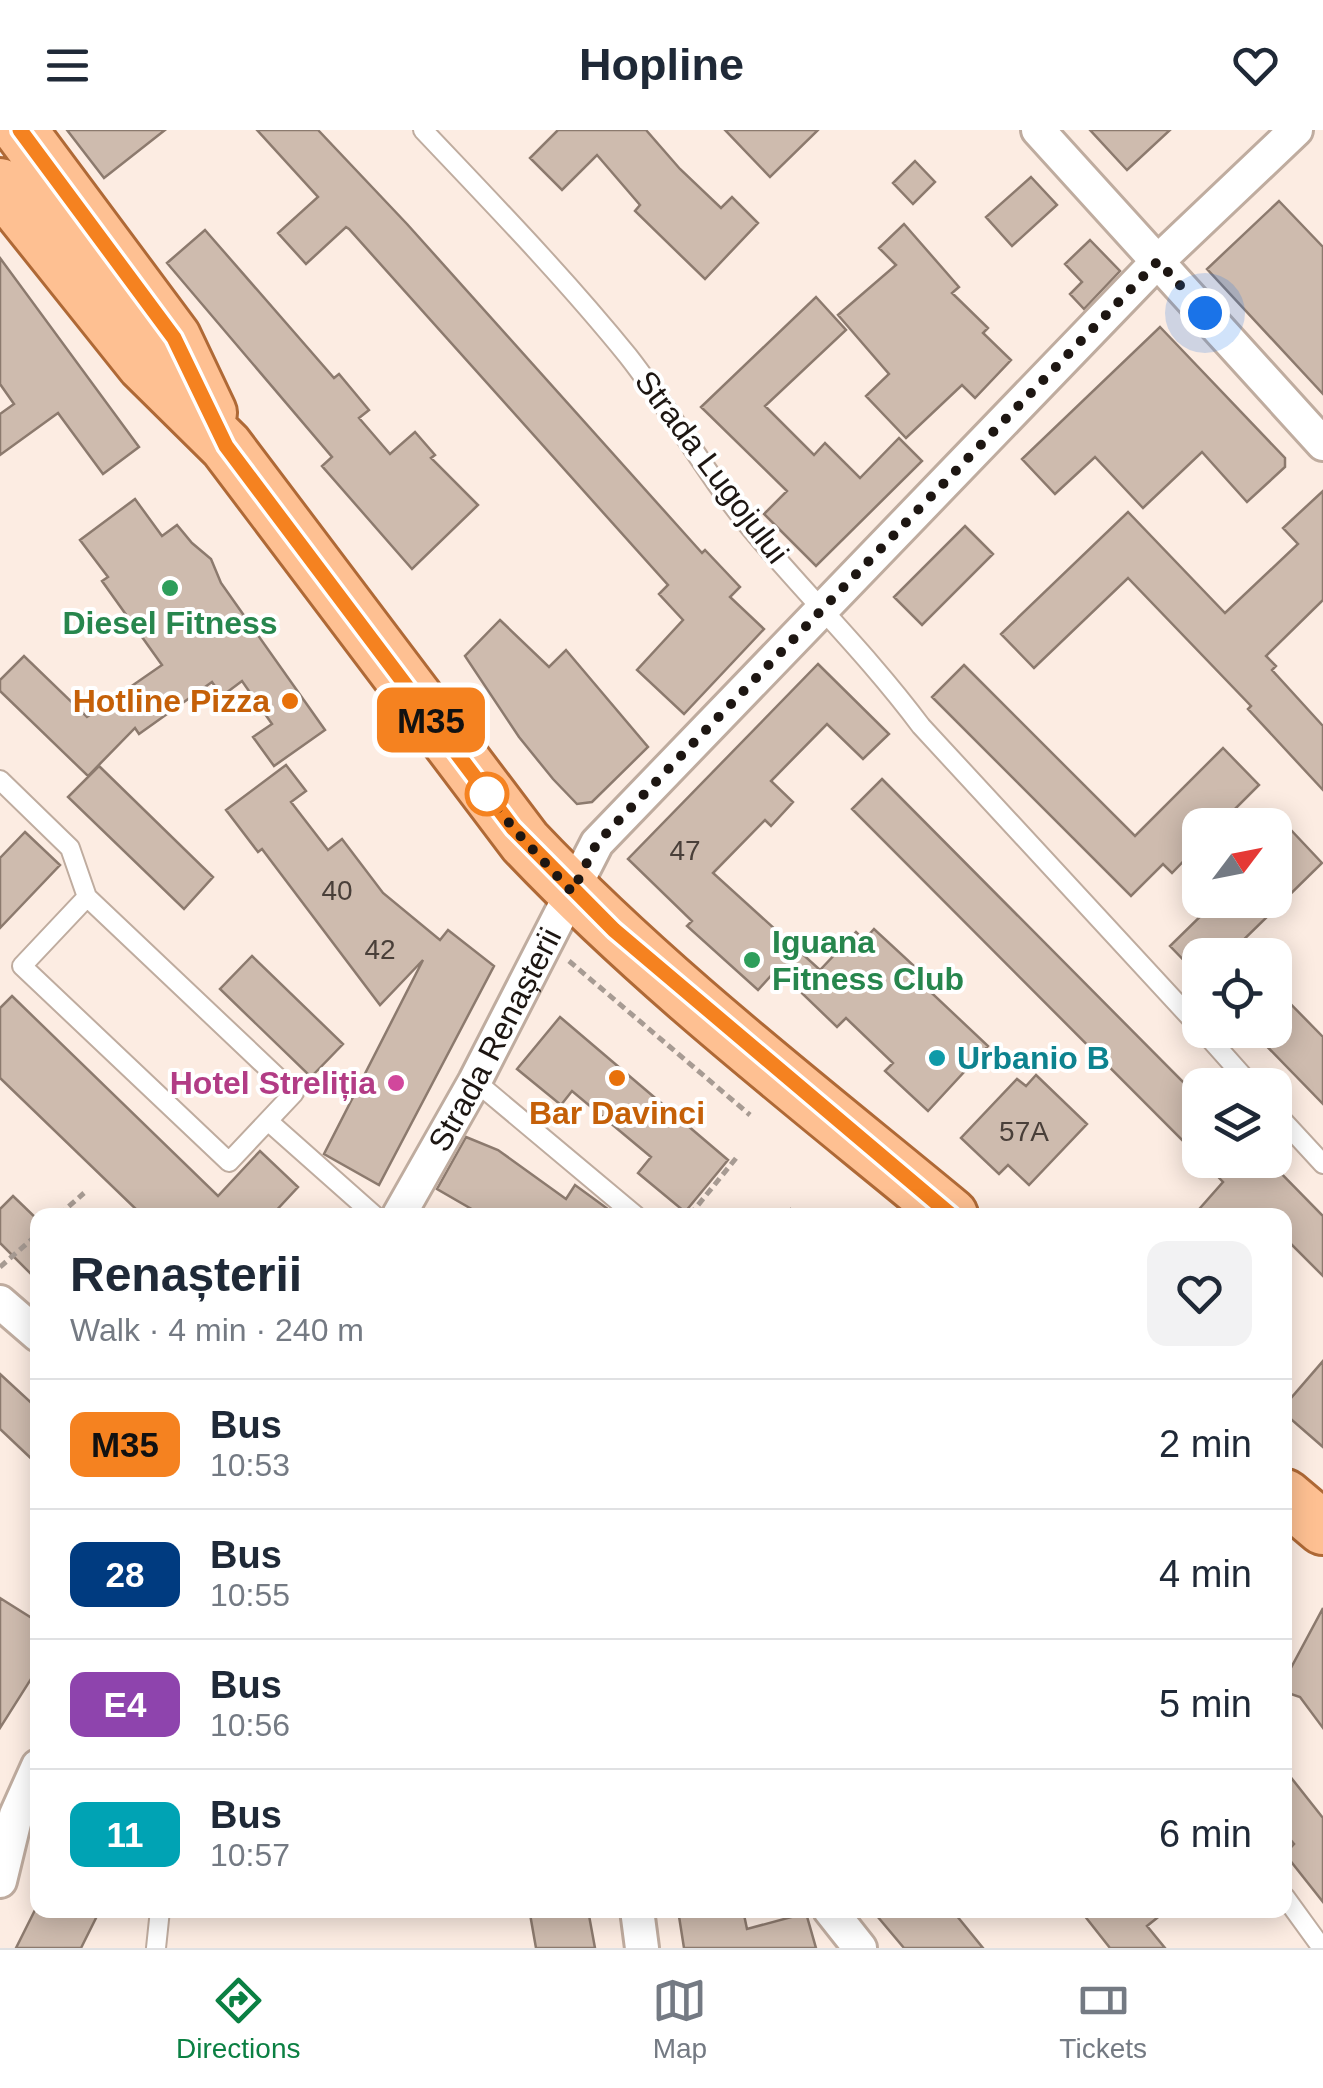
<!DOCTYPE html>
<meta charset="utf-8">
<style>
body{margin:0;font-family:Arial,sans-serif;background:#f2f2f3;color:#1f2937;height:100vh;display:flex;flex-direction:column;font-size:38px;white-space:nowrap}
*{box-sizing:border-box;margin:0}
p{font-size:32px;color:#747a83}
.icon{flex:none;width:55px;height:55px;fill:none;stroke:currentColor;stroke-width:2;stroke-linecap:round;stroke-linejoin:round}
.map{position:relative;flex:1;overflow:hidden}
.sheet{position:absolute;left:30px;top:1078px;width:1262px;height:710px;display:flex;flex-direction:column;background:#fff;border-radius:20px;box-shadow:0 5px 25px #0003}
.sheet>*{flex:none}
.badge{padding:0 20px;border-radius:15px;font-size:35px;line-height:65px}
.needle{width:65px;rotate:58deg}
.buttons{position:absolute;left:1182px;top:678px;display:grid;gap:20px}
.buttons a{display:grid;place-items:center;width:110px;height:110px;border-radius:20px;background:#fff;box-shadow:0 5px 25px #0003;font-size:50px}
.you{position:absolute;width:50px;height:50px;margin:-25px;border:8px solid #fff;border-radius:50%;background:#1a73e8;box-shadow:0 0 0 15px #1a73e833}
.map>.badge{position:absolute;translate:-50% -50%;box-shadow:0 0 0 5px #fff}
.round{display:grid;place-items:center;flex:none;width:105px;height:105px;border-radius:20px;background:#f2f2f3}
.head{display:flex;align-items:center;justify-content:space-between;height:170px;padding:0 40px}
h1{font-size:48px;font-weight:700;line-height:75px}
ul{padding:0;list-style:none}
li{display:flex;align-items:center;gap:30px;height:130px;padding:0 40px;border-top:2px solid #e0e1e3}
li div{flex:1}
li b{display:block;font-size:38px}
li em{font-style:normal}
li .badge{min-width:110px;font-weight:700;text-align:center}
header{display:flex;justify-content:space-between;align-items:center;height:130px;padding:0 40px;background:#fff;font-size:45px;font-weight:700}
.dock{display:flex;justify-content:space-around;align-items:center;height:140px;border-top:2px solid #e0e1e3;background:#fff;font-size:28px;color:#747a83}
.dock a{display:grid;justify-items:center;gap:5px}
.dock .selected{color:#0b8043}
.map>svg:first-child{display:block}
.building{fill:#cebbae;stroke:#8c7a6e;stroke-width:2.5}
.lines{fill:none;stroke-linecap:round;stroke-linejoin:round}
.service-casing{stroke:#bfac9f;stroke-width:22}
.minor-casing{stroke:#bfac9f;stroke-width:38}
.primary-casing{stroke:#af6936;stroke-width:58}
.path{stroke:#a79b93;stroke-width:5;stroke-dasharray:8 5;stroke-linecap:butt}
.service{stroke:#fff;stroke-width:18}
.minor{stroke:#fff;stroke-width:32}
.primary{stroke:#fec092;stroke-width:52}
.line-casing{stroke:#fff;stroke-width:22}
.line{stroke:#f58220;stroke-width:15}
.walk{stroke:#1d1612;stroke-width:10;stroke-dasharray:0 18}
.leisure-dot{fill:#2e9e5b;stroke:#fff;stroke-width:4}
.food-dot{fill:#e8710a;stroke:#fff;stroke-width:4}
.stop-dot{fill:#fff;stroke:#f58220;stroke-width:5}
.culture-dot{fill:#0f9aa8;stroke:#fff;stroke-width:4}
.hotel-dot{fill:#d1479c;stroke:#fff;stroke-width:4}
.labels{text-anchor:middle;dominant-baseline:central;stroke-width:8;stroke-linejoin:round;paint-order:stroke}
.number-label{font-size:28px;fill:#493f39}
.street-label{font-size:32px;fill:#1d1612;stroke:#fff}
.leisure-label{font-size:32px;font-weight:bold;fill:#27864d;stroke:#fff}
.food-label{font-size:32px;font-weight:bold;fill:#c56008;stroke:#fff;text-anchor:end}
.culture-label{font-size:32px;font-weight:bold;fill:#0d838f;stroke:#fff;text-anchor:start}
.hotel-label{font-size:32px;font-weight:bold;fill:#b23c85;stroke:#fff;text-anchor:end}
</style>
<header><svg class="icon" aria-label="menu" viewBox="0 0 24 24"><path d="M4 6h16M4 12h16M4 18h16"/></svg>Hopline<svg class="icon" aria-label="heart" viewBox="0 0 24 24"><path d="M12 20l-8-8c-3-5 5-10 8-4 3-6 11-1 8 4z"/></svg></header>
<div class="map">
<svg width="1323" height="1818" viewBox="0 0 1323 1818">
<rect width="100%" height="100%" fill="#fcece2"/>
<path class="building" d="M67,0H165L104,48Z
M257,0H318L407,94L702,423L705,420L740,457L730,467L764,499L684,584L637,540L683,490L659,464L668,455L349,99L346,97L306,134L278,103L318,67Z
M558,0H646L680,39L721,78L732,67L758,93L705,149L635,81L640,75L597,25L562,60L530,28Z
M725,0H818L770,47Z
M1090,0H1170L1127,40Z
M915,31L935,52L913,74L893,53Z
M1031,47L1057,75L1012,116L986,87Z
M1279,71L1323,117V264L1207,139Z
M904,94L959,157L952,163L988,198L983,203L1011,230L975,268L962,255L906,308L866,266L889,244L838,185L896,135L879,118Z
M205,100L334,248L339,244L369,280L359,288L390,324L415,302L435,325L431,328L478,375L412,439L322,336L332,327L167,133Z
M1090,110L1120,141L1084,179L1070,164L1082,152L1065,134Z
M0,128L139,317L103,344L58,283L0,325V284L14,274L0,254Z
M816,167L846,200L765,276L814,325L825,313L860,348L899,308L922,331L816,436L764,384L787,361L701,277Z
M1160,197L1285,328V337L1247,372L1202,322L1143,378L1095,327L1055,364L1022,329Z
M1323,361V470L1266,526L1276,536L1272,540L1323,596V660L1248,579L1251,576L1128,448L1034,538L1001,504L1128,382L1225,483L1298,414L1283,398Z
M135,369L162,406L177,395L192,413L211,429L221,453L325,600L274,636L253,607L272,594L242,551L222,566L212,552L139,604L135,598L88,646L0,561V550L24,526L87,587L162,535L102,451L108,447L80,410Z
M965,396L993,424L922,495L894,467Z
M500,490L549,537L566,520L648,617L592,672L577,674L553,649L519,607L465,526Z
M818,534L889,604L863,629L827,594L771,651L793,672L771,696L765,690L713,743L820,840L856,802L864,810L874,799L926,847L921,853L988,916L928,981L885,941L893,933L846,888L837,897L777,839L758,860L687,796L692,791L628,729Z
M964,535L1135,706L1223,618L1259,655L1219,695H1200V714L1172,743L1163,734L1131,766L932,567Z
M286,635L306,661L291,672L328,720L342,709L383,763L440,810L448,800L494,836L379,1055L324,1024L423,830L380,875L262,719L258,722L226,680Z
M99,636L213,747L184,779L68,667Z
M882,649L1200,969V1028L852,679Z
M1290,699L1322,733L1228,825H1200V847L1170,816L1217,770H1275V714Z
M25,702L60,735L0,798V728Z
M252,826L343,914L311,947L220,859Z
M1275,858L1323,907V974L1251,900H1275Z
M12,866L218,1066L260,1021L298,1057L272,1085H142L0,948V878Z
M560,887L728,1030L685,1082L638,1043L651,1027L572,961L561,975L517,939Z
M1036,945L1087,994L1029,1055L1008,1035L999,1044L961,1008L1017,949L1026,956Z
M466,1007L498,1020L566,1069L575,1055L616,1085H482L437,1059Z
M1202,1030H1268L1323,1086V1146L1285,1108V1085H1194L1223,1052Z
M13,1066L38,1090V1151L0,1113V1079Z
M1323,1231V1317L1285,1284V1275Z
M0,1244L38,1279V1335L0,1299Z
M0,1468L38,1492V1538L0,1598Z
M1323,1478V1598L1300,1567L1285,1562V1549Z
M1285,1640L1323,1688V1772L1285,1724L1294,1714L1285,1703Z
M35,1780H100L81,1818H16Z
M550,1780H588L595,1818H536L530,1784Z
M678,1780H743L747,1799L806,1783L816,1818H684Z
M872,1780H952L983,1818H904Z
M1080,1780H1167L1147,1796L1165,1818H1110Z"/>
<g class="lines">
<g class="service-casing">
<path id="service" d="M423,0C493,74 564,147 628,226C672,282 706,345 752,400C808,467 868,525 921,596L1200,898
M0,650L70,718L87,767L294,963L229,1032L22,836L87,767
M1202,900L1251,955
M475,951L635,1085
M1275,982L1323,1034
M268,991L374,1085
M1285,1767L1322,1818
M156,1818L160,1780"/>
</g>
<g class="minor-casing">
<g id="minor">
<path d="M1038,0L1323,314"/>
<path id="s1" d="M399,1085L475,951L597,713L1158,131L1296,0"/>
<path d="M0,1172L38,1205"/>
<path d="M0,1751L16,1685L38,1636"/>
<path d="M637,1780L642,1818"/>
<path d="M830,1780L860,1818"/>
</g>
</g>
<g class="primary-casing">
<path id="primary" d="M20,0L174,207L210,283
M0,55L143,234L226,316L525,712C655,849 806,965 951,1085
M1285,1366L1323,1398"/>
</g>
<path class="path" d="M569,831L750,985
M59,1085L84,1063
M690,1085L737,1027
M787,1085L795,1076
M1083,1085L1088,1080
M0,1137L38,1104"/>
<use href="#service" class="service"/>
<use href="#minor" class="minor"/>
<use href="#primary" class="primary"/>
</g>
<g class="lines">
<g class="line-casing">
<path id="line" d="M20,0L174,208L226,316L513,698L614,800L951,1085"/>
</g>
<use href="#line" class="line"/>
<path class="walk" d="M487,664L513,698L572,762L597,713L1158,131L1205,183"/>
</g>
<g class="leisure-dot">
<circle cx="170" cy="458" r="10"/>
<circle cx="752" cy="830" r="10"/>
</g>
<g class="food-dot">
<circle cx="290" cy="571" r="10"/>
<circle cx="617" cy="948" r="10"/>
</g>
<circle class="stop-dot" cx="487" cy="664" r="20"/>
<circle class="culture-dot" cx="937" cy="928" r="10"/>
<circle class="hotel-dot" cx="396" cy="953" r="10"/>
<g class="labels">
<g class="number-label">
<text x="685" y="720">47</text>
<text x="337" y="760">40</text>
<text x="380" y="819">42</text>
<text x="1024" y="1001">57A</text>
</g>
<g class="street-label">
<text transform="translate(712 337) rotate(53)">Strada Lugojului</text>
<text stroke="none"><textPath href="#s1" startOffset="200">Strada Renașterii</textPath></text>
</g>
<g class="leisure-label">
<text x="170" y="493">Diesel Fitness</text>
<text x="772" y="812" text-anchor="start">Iguana<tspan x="772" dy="37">Fitness Club</tspan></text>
</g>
<g class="food-label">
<text x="270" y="571">Hotline Pizza</text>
<text x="617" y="983" text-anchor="middle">Bar Davinci</text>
</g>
<g class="culture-label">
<text x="957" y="928">Urbanio B</text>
</g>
<g class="hotel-label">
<text x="376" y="953">Hotel Streliția</text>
</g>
</g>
</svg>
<div class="buttons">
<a><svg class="needle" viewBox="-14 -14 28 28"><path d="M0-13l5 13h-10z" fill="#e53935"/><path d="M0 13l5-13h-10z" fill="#747a83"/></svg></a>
<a><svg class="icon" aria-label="locate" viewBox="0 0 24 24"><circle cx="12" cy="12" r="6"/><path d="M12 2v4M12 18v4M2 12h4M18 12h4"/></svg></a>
<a><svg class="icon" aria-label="layers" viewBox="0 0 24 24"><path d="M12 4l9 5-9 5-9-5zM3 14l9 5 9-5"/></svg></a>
</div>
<div class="you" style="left:1205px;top:183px"></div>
<b class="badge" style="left:431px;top:590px;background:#f58220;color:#111">M35</b>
<section class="sheet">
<div class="head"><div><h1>Renașterii</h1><p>Walk · 4 min · 240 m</p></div><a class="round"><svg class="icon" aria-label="heart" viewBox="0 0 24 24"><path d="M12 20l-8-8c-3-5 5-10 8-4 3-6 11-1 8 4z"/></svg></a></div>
<ul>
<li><span class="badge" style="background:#f58220;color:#111">M35</span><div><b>Bus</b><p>10:53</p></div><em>2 min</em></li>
<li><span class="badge" style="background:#003b80;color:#fff">28</span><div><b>Bus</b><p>10:55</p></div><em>4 min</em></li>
<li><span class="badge" style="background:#8e44ad;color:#fff">E4</span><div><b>Bus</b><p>10:56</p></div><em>5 min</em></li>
<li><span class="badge" style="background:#00a3b4;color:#fff">11</span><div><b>Bus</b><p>10:57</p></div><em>6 min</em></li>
</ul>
</section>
</div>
<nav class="dock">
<a class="selected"><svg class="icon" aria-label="directions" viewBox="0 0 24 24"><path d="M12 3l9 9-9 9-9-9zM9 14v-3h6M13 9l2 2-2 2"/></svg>Directions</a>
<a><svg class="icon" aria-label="map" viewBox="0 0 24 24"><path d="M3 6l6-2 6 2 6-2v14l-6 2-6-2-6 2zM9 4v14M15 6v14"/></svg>Map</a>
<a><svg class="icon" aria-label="tickets" viewBox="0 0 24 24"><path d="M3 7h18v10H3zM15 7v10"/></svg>Tickets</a>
</nav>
